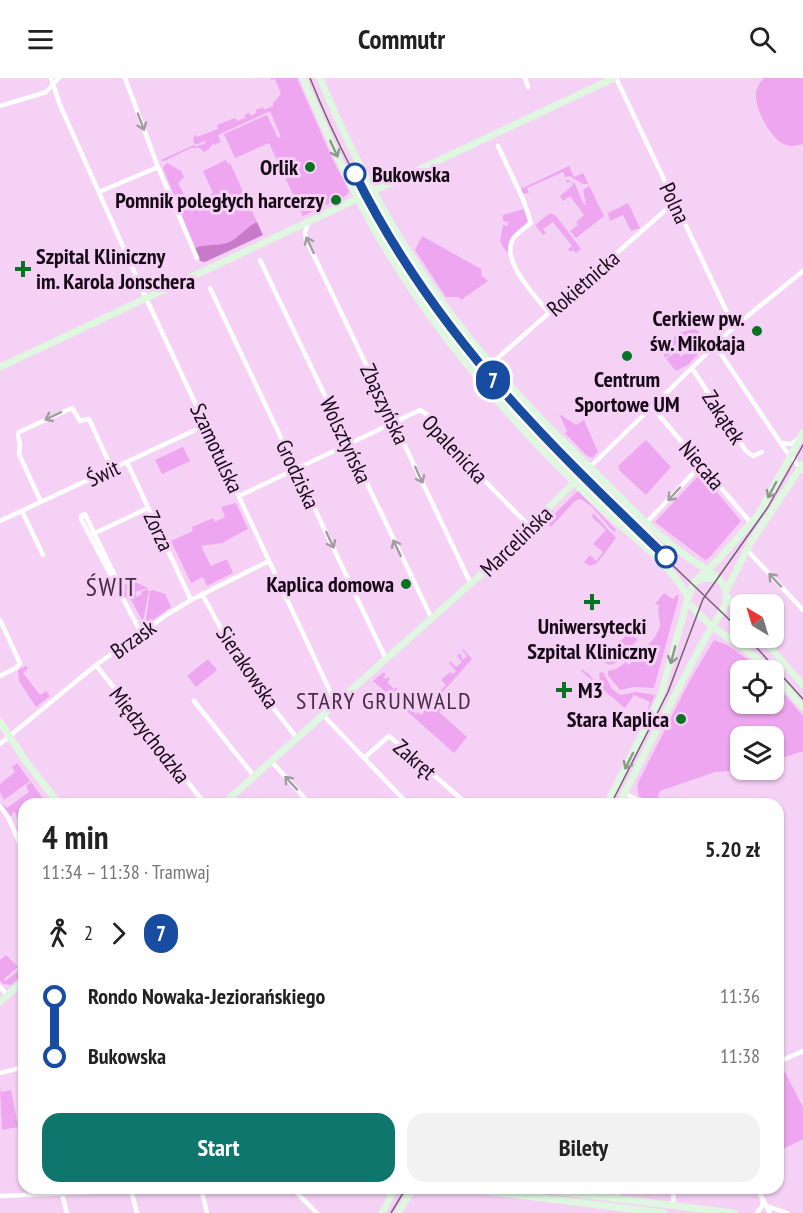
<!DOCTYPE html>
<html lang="pl">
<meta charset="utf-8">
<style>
body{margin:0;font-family:"PT Sans Narrow",sans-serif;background:#f2f2f2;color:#222;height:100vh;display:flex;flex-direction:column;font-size:22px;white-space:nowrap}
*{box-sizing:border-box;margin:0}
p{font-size:20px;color:#767676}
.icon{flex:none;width:33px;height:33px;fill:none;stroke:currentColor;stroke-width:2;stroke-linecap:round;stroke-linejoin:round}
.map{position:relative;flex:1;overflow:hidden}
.details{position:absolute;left:18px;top:720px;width:766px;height:396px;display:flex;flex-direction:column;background:#fff;border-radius:18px;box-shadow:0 2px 4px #0004}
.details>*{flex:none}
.badge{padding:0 12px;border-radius:20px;font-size:21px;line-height:39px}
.needle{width:39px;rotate:322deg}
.buttons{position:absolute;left:730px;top:516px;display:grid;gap:12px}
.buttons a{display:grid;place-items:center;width:54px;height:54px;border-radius:12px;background:#fff;box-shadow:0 2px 4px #0004;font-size:30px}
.map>.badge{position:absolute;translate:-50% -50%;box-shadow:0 0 0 3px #fff}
.legs{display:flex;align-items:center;gap:9px;height:66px;padding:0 24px;font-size:20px}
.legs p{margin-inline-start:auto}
.summary{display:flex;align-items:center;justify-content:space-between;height:102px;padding:0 24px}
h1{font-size:33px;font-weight:700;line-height:45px}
.button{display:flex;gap:12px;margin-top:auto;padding:12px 24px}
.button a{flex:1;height:69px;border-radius:18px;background:#0f766e;color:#fff;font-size:24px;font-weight:700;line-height:69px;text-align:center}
.button a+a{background:#f2f2f2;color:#222}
ul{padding:0 24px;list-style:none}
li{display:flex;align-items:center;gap:21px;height:60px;font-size:22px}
li i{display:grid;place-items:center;width:9px;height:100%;margin:0 8px;background:currentColor}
li i::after{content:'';width:15px;height:15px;margin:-8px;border:4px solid;border-radius:50%;background:#fff}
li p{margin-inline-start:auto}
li:first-child i{background:linear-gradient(#0000 50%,currentColor 0)}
li:last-child i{background:linear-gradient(currentColor 50%,#0000 0)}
header{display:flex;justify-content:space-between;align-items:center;height:78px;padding:0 24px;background:#fff;font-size:27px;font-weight:700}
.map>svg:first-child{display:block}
.green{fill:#eda6ef}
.forest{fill:#c67ac8}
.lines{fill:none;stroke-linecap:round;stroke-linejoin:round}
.street{stroke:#fff;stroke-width:4.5}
.secondary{stroke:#dff7e0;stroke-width:7}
.tram{stroke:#766076;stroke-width:1.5}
.oneway{stroke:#a29da2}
.oneway2{stroke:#8f988f}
.line-1-casing{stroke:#fff;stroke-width:14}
.line-1{stroke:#174ca1;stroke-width:9}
.poi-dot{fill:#097223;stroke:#f5d1f5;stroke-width:2}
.stop-1-dot{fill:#fff;stroke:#174ca1;stroke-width:3}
.labels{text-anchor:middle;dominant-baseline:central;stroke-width:6;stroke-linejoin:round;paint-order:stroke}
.poi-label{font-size:22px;font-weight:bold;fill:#160a16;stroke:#f5d1f5;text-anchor:end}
.stop-label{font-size:22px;font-weight:bold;fill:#160a16;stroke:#f5d1f5;text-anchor:start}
.street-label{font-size:22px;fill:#160a16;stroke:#f5d1f5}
.neighbourhood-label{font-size:24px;letter-spacing:1.5px;fill:#472b48;stroke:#f5d1f5}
.quarter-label{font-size:26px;letter-spacing:1.5px;fill:#472b48;stroke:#f5d1f5}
</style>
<header><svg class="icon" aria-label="menu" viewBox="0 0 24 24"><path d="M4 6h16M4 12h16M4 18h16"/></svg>Commutr<svg class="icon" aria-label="search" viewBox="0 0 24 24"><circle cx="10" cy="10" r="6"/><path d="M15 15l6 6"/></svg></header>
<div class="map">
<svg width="803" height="1135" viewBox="0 0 803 1135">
<rect width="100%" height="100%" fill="#f5d1f5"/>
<path class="green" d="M271,0H297L332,80L349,113L347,117L303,138L269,65L235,80L224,56L267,37L278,60L281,59L270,33L218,57L221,64L214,67V64L209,71L204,74L200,70H191L164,83L161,82L194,67L195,69L206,65L205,63L195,67L193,62L195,56L197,59L218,51L217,47L235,40L237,43L245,40V36L249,35L251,38L256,35V32L263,29L264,32L273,28V25L281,16L275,1L271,2Z
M764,0H803V66C796,68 790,69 784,66C771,61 755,31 756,17C756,11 759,5 764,0Z
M226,82L228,86L230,85L257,144C246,149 240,159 229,164C218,169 207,165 195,170L163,90L167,85L181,93L184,99L178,105L189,126L213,115L203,93Z
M569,88L574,99L583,95L604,138L576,160L570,153L578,147L576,144L584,137L570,118L563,123L560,118L573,107L571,103L567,105L566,102H569L575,106L584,127L586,126L583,112L589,108L588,106H583L570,98L565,99L563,94L527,110L529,115L523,116L521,111Z
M628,125L640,150L631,153L623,137L610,143L608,135Z
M372,130L433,226L491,301L489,303C445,249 404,193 370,131Z
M524,131L528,143L511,160L507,175L500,164L503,147L508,148V144L503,143V137Z
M550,135L556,138L581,171L576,175L573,172L570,174L568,171L572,168L553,144L543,151L546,155L543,157L535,147Z
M422,158L481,191L482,198L488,203L461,222L459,219H446L415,172Z
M694,251L699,253L703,262L695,264V268L697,270L704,263L706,269L704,267L701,269L703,271L689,286L676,293L666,281L681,271L680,279L687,274L685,271L690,267L685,264L683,268L665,280L662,270L679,255Z
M499,302L579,384L582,388L581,392L534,343Z
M495,305L540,356L579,395L576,397L528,348L492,307Z
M559,336L576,347L584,342L598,374L592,380L586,377L565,355L567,353Z
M646,362L671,389L646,417L620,393L618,388Z
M183,369L190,383L162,396L155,382Z
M701,395L741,443L709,480L705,482L655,444Z
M578,413L616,452L614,454L591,428L581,421L575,423L551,449L545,445Z
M236,425L248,451L222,465L201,468L211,488L227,481L233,495L207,508L203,499L191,505L171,463L193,453L192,449L213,440L215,444L225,439L221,429Z
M593,435L616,460L597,485L590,488L584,484L590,477L596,483L603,474L593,466L606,452L592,439Z
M133,503L148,510L135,514L137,519L142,516L141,514L148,511L149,513L143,544L129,518L125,520L120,507L121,506L127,516L124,507Z
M153,512L165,516L171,529L145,548L150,513Z
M664,515L673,521L678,516V522L654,610L634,609L620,612L608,597V593L616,591L626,584L629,587C637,578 660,558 660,547C660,540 657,535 659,527L655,526Z
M629,554L639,563L637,562L632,568L634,570L631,574L628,572L623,578L625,581L610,587L599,582L597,573L604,579L610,574L614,577L619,571L616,568Z
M714,562L727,567L763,592H741V626H774V604L803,638V673L774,683V658H741V692H750L715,694L660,713L658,718L662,726H653L639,718L637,707L689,604Z
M463,571L472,581L440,617L437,623L441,632L439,634L467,659L454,675L373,603L384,594L386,597L383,599L385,601L388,599L390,601L387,604L394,611L397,609L398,616L416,636L418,634L421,637L424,634L423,631L446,607L441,602L450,594L453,596L456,593L449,585L450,583L456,589L462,584L457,578L460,575L463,582L467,578L462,572Z
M208,581L217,592L196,609L187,598Z
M26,588L28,590L23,595L40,617L46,613L50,618L36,629L19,603L18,592Z
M582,591L586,595L587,594L596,605L600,601L599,595L603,594L612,611L620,617L636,614L655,617L647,635L650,624L634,617L625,630L581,593Z
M17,685L30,703L4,722L0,714V706L15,694L12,689Z
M31,704L44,722L38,726H24V736L18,741L14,733L11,739L1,725L7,730L29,714L26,708Z
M6,877L18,889L4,901L5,903L24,889V895L11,907L3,906L0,903V882Z
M785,994L803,1029V1061L779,1073V997Z
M0,1009L1,1014L11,1012L18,1049L2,1052Z"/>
<path class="forest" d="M257,144L263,157L205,184L200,183L195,170C207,165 218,169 229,164C240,159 246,149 257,144Z"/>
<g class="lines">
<path class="street" d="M51,0L60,27L146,220L336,626
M125,0L158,89L197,180
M525,0L528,9
M616,0L734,249
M0,28L46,14L59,0
M498,68L523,121L531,145C525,150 517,155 513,161C500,182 536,219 549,235
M99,114L158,89
M308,145L305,154L306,161L471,506
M260,182L432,541
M210,210L386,581
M715,267L786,373L803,393
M491,286L669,129L675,126
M692,290L746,373L753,378L762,374
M652,329L751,445
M782,365L792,366L798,361
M127,384L191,522
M590,389L734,249L803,193
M239,418L420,332L428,337L481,399L530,449
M41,424L19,376L20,366L18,357L19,354L72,330L80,343L89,341L112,391
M22,433L43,477
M0,443L206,347
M646,445L702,386
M93,456L148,430
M747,472L803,532
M119,513L81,441V438L85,436L118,504L119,513L141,555
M202,516L245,594L297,660
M0,542L20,585L16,590L0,598
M96,587L205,726
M194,623L254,698
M323,637L408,726
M0,666L96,587L168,536L191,522L269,483
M364,680L389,658L467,726
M271,683L310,726
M624,715L646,726
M0,728L8,739L24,775
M0,909L7,917
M778,984L803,973
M0,995L24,989
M201,1110L207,1135
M292,1110L317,1135
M757,1110L770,1135
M131,1112L137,1135
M62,1116L67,1135
M0,1118L181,1110
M617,1121V1110
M673,1127L674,1110
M767,1128L787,1135
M757,1135L762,1128L763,1121"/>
<path class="secondary" d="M303,0C324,50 346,101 373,149C416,225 471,296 531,360C557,388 584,414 612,440C637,462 673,489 688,519
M320,0C362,102 419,203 492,287C531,333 575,375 618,417C638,438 659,458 682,475C693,484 708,491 719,501C723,505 726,511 726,517C727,532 713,545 707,557C676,613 648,669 619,726
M0,289L614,0
M694,504L718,482L758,437L803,355
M726,513L751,464L803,386
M727,519L741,536
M688,520L694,504L706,500L715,501
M692,528C709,552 748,570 771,592
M762,560L803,607
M774,596L803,629
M0,644L25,682L59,726
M223,726L477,500L590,389
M607,726L660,620L688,520
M0,924L24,902
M461,1110L664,1135
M530,1110L734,1135
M382,1135L395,1110
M398,1135L413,1110"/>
<path class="tram" d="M310,0C356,115 423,221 504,315C577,399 661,475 741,553
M748,560L803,621
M611,726L668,614L703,521L768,429L803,367
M391,1135L406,1110"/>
</g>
<defs><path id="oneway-shaft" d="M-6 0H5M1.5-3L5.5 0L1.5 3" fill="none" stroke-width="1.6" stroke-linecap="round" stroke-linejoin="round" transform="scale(1.5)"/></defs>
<g class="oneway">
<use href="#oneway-shaft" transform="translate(141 44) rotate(69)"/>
<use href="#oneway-shaft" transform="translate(310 167) rotate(-115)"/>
<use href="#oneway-shaft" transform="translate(53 338) rotate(155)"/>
<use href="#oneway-shaft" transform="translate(419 397) rotate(65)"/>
<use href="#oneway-shaft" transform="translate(674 416) rotate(133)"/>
<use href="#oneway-shaft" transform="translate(330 462) rotate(65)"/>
<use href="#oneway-shaft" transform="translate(397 470) rotate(-115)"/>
<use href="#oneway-shaft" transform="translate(775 502) rotate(-133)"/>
<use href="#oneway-shaft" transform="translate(291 705) rotate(-133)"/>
</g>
<g class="oneway2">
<use href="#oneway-shaft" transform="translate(334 71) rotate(65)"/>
<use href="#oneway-shaft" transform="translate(772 412) rotate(118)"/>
<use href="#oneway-shaft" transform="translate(673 577) rotate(105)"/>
<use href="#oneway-shaft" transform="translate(629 683) rotate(117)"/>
</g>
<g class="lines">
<g class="line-1-casing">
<path id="line-1" d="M355,96C400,187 462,270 531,344C574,391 621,435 666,479"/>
</g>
<use href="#line-1" class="line-1"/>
</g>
<g class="poi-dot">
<circle cx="310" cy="89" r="6"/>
<circle cx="336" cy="122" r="6"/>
<path d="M20 182h6v6h6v6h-6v6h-6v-6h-6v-6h6z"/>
<circle cx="757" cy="253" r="6"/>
<circle cx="627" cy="278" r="6"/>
<circle cx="406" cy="506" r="6"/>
<path d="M589 515h6v6h6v6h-6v6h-6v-6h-6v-6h6z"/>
<path d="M561 603h6v6h6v6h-6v6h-6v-6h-6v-6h6z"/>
<circle cx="681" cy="641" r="6"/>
</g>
<g class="stop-1-dot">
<circle cx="355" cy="96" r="10"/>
<circle cx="666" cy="479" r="10"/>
</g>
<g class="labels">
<g class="poi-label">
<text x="298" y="89">Orlik</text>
<text x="324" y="122">Pomnik poległych harcerzy</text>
<text x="36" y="178" text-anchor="start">Szpital Kliniczny<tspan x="36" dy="25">im. Karola Jonschera</tspan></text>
<text x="745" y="240">Cerkiew pw.<tspan x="745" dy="25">św. Mikołaja</tspan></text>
<text x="627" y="301" text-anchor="middle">Centrum<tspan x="627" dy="25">Sportowe UM</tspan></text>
<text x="394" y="506">Kaplica domowa</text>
<text x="592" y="548" text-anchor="middle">Uniwersytecki<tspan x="592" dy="25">Szpital Kliniczny</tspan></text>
<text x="578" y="612" text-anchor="start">M3</text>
<text x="669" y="641">Stara Kaplica</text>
</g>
<g class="stop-label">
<text x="372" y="96">Bukowska</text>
</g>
<g class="street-label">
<text transform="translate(675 125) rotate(65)">Polna</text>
<text transform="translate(583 205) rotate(-41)">Rokietnicka</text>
<text transform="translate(385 326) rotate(65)">Zbąszyńska</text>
<text transform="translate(724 339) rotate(57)">Zakątek</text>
<text transform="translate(346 362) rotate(65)">Wolsztyńska</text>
<text transform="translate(217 370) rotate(65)">Szamotulska</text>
<text transform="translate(455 371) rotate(47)">Opalenicka</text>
<text transform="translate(702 387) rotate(50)">Niecała</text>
<text transform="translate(103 395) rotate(-25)">Świt</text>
<text transform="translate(298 396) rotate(65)">Grodziska</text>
<text transform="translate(159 453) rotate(65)">Zorza</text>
<text transform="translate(516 463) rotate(-44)">Marcelińska</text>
<text transform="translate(133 561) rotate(-36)">Brzask</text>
<text transform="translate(248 589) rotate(56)">Sierakowska</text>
<text transform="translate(150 657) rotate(52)">Międzychodzka</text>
<text transform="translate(415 681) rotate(41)">Zakręt</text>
</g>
<g class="neighbourhood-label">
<text x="384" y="622">STARY GRUNWALD</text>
</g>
<g class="quarter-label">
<text x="112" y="508">ŚWIT</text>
</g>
</g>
</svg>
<div class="buttons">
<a><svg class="needle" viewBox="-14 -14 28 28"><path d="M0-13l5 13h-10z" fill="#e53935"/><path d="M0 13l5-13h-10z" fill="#767676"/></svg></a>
<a><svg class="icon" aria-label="locate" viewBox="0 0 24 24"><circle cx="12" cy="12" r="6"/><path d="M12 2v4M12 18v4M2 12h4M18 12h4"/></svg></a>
<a><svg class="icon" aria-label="layers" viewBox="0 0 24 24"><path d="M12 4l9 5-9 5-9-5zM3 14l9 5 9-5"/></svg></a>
</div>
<b class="badge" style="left:493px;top:302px;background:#174ca1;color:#fff">7</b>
<section class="details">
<div class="summary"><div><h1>4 min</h1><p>11:34 – 11:38 · Tramwaj</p></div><b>5.20 zł</b></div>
<div class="legs"><svg class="icon" aria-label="walk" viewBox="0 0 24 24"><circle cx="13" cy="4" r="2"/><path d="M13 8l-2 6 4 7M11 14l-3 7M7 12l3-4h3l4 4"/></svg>2<svg class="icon" aria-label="forward" viewBox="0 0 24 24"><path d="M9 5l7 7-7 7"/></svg><b class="badge" style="background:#174ca1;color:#fff">7</b></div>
<ul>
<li><i style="color:#174ca1"></i><b>Rondo Nowaka-Jeziorańskiego</b><p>11:36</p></li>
<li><i style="color:#174ca1"></i><b>Bukowska</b><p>11:38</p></li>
</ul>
<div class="button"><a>Start</a><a>Bilety</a></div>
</section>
</div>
